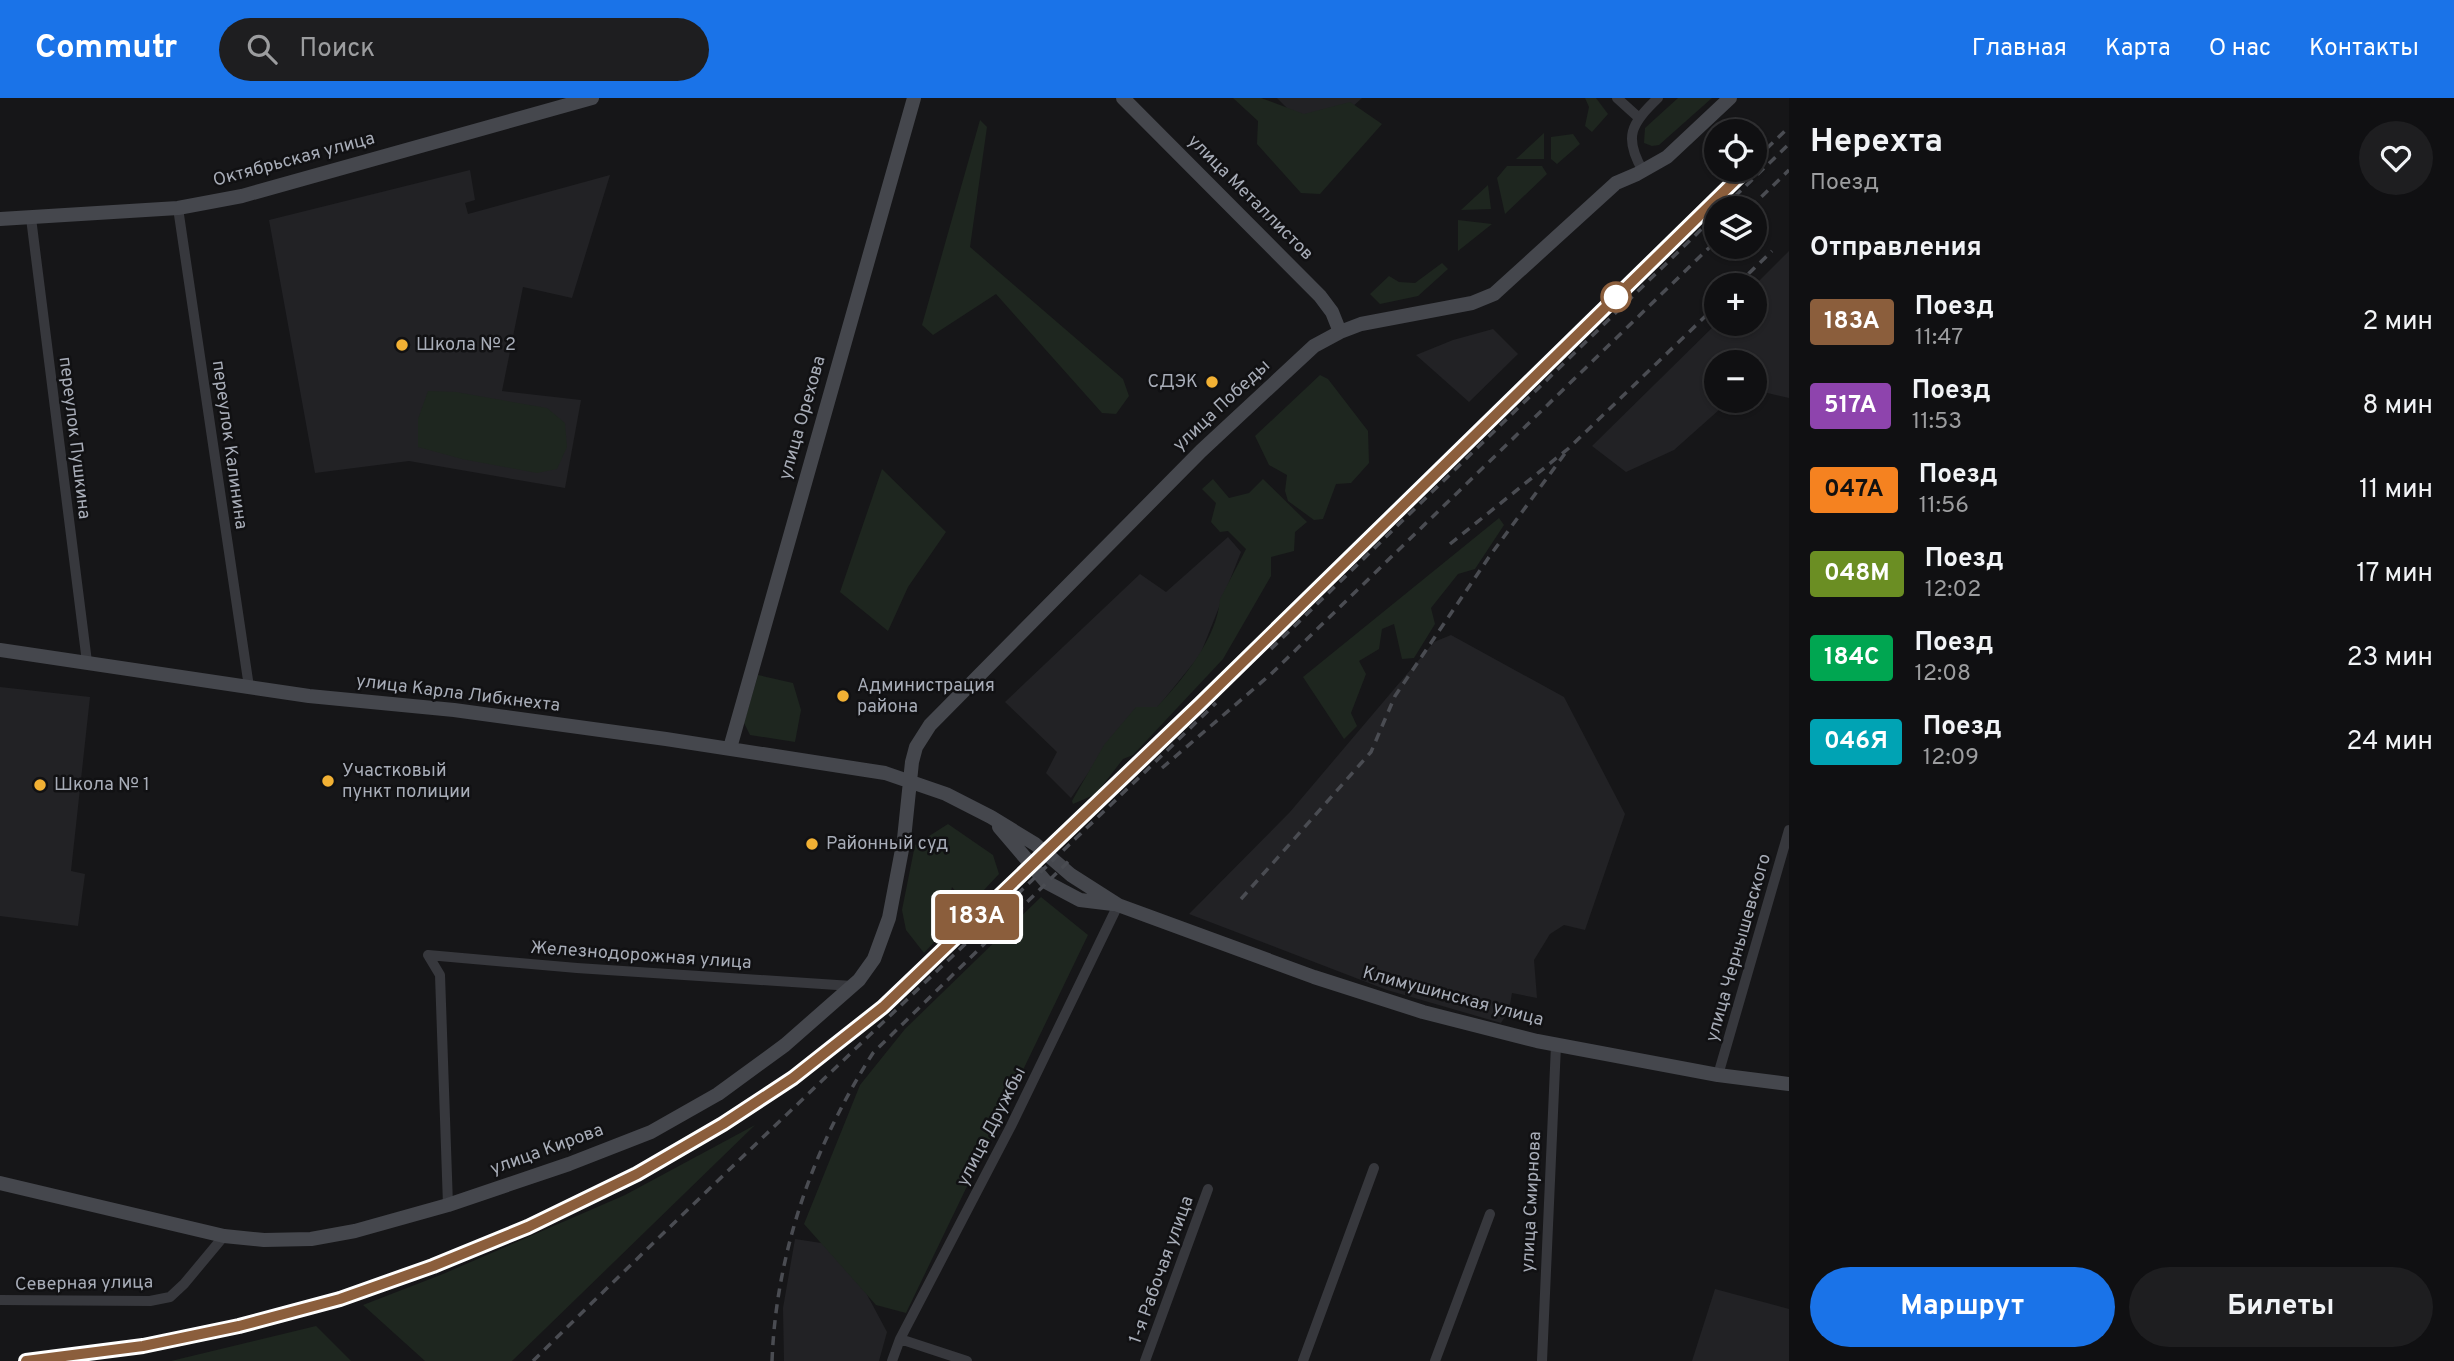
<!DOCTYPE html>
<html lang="ru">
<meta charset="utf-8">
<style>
body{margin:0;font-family:Overpass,sans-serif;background:#1e1e20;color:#f1f3f6;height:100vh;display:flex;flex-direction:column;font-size:26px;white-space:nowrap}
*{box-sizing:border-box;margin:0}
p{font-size:23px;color:#9c9d9f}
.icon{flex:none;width:38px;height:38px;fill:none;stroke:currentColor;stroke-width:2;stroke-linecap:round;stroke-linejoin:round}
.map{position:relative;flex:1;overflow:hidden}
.details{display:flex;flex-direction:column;background:#101012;width:665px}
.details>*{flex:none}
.badge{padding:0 14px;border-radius:5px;font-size:24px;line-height:46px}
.controls{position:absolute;left:1704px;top:21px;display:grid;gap:14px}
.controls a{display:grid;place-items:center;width:63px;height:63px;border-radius:50%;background:#101012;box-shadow:0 2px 5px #0004,0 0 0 2px #303032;font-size:35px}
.map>.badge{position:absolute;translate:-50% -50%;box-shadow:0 0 0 4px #fff}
h2{padding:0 21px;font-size:26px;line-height:63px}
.round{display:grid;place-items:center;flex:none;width:74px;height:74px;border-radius:37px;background:#1e1e20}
.summary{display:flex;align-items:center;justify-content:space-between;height:119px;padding:0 21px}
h1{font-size:33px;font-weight:700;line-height:52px}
.primary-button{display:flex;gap:14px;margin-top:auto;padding:14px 21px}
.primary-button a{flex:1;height:80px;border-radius:42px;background:#1a73e8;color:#fff;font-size:28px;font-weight:700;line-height:80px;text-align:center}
.primary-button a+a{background:#1e1e20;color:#f1f3f6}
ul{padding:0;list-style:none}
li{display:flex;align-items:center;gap:21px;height:84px;padding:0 21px}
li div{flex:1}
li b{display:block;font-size:26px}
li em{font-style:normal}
li .badge{min-width:77px;font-weight:700;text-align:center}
header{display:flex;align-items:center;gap:42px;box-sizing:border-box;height:98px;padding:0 35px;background:#1a73e8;color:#fff}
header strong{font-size:33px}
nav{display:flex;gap:38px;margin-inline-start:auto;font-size:24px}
.search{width:490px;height:63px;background:#1e1e20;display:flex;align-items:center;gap:18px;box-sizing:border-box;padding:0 24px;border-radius:38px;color:#9c9d9f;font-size:26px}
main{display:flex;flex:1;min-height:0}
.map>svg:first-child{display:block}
.built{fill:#222225}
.green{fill:#1e261f}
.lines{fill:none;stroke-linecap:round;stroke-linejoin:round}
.street{stroke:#37383d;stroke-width:10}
.secondary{stroke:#45474d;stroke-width:14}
.rail{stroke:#4a4c52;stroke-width:3.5;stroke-dasharray:9 7;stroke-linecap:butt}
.line-casing{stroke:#fff;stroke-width:16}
.line{stroke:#8b5e3c;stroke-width:10}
.stop-dot{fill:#fff;stroke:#8b5e3c;stroke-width:3.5}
.poi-dot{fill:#f2b134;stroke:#111113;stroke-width:2.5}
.labels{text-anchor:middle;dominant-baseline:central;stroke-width:5;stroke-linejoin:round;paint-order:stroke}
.street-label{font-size:18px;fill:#a8adb8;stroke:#111113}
.poi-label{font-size:18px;fill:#a8adb8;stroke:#111113;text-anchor:start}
</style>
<header>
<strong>Commutr</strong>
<div class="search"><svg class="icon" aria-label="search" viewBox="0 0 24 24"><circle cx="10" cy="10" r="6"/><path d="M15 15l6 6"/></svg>Поиск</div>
<nav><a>Главная</a><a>Карта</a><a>О нас</a><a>Контакты</a></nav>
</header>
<main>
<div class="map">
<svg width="1789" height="1263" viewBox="0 0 1789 1263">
<rect width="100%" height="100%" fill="#161618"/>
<path class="built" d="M1277,0H1362L1336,24H1291L1287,10Z
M470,72L475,102L465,105L468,116L610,77L572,200L523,189L502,293L581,302L565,390L409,363L315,375L269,122Z
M1789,153V300L1755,292V264H1717V303H1729L1674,352L1626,374L1592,348L1717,225L1755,226V187Z
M1493,231L1518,256L1469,304L1416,257L1453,242Z
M1228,439L1241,454L1200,557L1157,610L1096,664L1071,700L1046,675L1057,654L1005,604L1140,476L1166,494Z
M1451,537L1564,599L1625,716L1585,832L1564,827L1550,836L1534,862L1537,900L1512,895L1509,912L1501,925L1387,892L1189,816L1290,714L1434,544Z
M0,589L90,599L71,773L85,776L78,828L0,818Z
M795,1141L841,1148L887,1234L879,1263H784L783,1210Z
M1715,1191L1789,1211V1263H1692Z"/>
<path class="green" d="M1233,0H1261L1304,16L1350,4L1382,26L1320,96L1301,95L1257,46L1258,23Z
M1585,0H1596L1608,16L1592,34L1585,28L1589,9Z
M1678,0H1712L1659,47L1652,48L1644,45L1645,30Z
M980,22L987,29L970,149L1123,281L1129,298L1116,316L1102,315L996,196L933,237L922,227Z
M1544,35V61H1516Z
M1573,36L1580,46L1557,66L1551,61V39Z
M1507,68H1542L1547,76L1505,116L1497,80Z
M1488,87L1491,111L1461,112Z
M1458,122L1492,126L1458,153Z
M1442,165L1448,171L1418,198L1380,206L1370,196L1389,178L1399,184L1415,185Z
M1320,277L1328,281L1368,333L1369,365L1351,385L1336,386L1323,421L1314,422L1288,403L1285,393L1287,377L1269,367L1255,338Z
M428,293L456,294L547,310L565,325L567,349L557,371L537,375L462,361L418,349V321Z
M882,371L946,434L908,489L888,533L840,494Z
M1213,381L1229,400L1249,395L1263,381L1307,424L1295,434L1294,453L1271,459V478L1223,561L1133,657L1123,661L1096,696L1073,706L1072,703L1104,647L1136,609H1157C1183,581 1217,541 1220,501L1246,451L1228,433L1220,434L1211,424L1216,405L1202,391Z
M1499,420L1504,427L1475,471L1458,476L1431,510L1435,526L1414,560L1402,561L1394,526L1382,531L1379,551L1359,563L1366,576L1351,615L1357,628L1344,641L1303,579Z
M758,577L793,585L801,612L795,644L750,637L744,625Z
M948,726L993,757L999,776L968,809L952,789L944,818L950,827L924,855L906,832L902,812L915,747Z
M1041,799L1088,837L906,1215L876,1207L804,1126L860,987L905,931Z
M755,1027L512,1263H425L363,1207L443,1176L625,1097Z
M316,1228L351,1263H171Z"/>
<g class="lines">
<path class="street" d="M1617,0L1638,19
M1643,73C1623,39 1631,26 1658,0
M178,110L249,589
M31,120L87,564
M428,857L577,870L852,888
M428,857L440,877L448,1107
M1718,977L1789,732
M0,1202L150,1203L170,1199L184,1186L224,1138
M900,1241L967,1263
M892,1263L900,1241L1011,1028L1118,807
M1145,1263L1208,1091
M1303,1263L1374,1070
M1435,1263L1490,1116
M1542,1263L1556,947"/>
<path class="secondary" d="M1123,0L1320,198L1332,214L1340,234
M0,121L178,110L242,98L592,0
M0,552L309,598L454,612L666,641L885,675L946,696L991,719L1035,746L1071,777L1118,807L1314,879L1423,914L1537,943L1718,977L1789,986
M730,650L914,0
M999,729L1046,784L1080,802L1113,806
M0,1085L224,1138L264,1142L311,1141L355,1133L448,1107L569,1066L651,1034L718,996L785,947L859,882L874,861L889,820L904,741L912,664L916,649L930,627L1201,353L1314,248L1340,234L1361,226L1472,205L1494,196L1616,85L1637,76L1667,59L1730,0"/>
<path class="rail" d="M1755,62L1789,29
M1723,110L1789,46
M1750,110L1789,72
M1737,187L1772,153
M1450,446L1569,350L1717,207
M1271,551L1717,116
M1162,670L1271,576L1717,142
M1241,801L1371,654L1395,598L1489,459L1569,350
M26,1263L143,1248L239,1228L340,1201L433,1168L528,1129L637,1076L722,1026L793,980L883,909L1200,606L1746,72
M533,1263C757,1041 989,826 1216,605
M772,1263C776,1154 814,1047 873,955L1072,760"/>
</g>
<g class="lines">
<g class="line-casing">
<path id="line" d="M26,1263L143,1248L239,1228L340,1201L433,1168L528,1129L637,1076L723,1026L793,980L883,909L1200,606L1746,72"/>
</g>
<use href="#line" class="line"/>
</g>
<circle class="stop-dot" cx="1616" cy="199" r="14"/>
<g class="poi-dot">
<circle cx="402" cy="247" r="7"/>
<circle cx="1212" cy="284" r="7"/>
<circle cx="843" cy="598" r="7"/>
<circle cx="328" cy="683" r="7"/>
<circle cx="40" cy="687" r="7"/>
<circle cx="812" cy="746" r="7"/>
</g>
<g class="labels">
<g class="street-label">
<text transform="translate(294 62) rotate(-15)">Октябрьская улица</text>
<text transform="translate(1250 100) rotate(45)">улица Металлистов</text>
<text transform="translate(1222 308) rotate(-43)">улица Победы</text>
<text transform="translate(803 320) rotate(-74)">улица Орехова</text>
<text transform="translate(74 340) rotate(83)">переулок Пушкина</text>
<text transform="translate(229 347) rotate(82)">переулок Калинина</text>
<text transform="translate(458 596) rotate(7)">улица Карла Либкнехта</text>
<text transform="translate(1739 850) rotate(-74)">улица Чернышевского</text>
<text transform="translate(641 858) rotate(4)">Железнодорожная улица</text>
<text transform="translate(1453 899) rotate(15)">Климушинская улица</text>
<text transform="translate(992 1029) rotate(-63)">улица Дружбы</text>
<text transform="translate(547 1052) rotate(-20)">улица Кирова</text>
<text transform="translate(1532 1104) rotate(-87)">улица Смирнова</text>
<text transform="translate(1162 1172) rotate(-70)">1-я Рабочая улица</text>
<text transform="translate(84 1186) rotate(-1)">Северная улица</text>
</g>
<g class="poi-label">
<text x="416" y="247">Школа № 2</text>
<text x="1198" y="284" text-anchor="end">СДЭК</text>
<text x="857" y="588">Администрация<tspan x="857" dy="21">района</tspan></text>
<text x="342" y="673">Участковый<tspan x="342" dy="21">пункт полиции</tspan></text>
<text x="54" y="687">Школа № 1</text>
<text x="826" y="746">Районный суд</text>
</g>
</g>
</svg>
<div class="controls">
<a><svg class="icon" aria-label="locate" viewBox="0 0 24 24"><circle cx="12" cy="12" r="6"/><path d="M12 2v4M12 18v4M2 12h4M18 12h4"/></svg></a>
<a><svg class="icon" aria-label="layers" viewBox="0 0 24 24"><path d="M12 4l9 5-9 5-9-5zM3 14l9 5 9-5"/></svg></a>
<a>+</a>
<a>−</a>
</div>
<b class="badge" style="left:977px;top:819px;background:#8b5e3c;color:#fff">183А</b>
</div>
<section class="details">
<div class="summary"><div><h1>Нерехта</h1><p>Поезд</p></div><a class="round"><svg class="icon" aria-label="heart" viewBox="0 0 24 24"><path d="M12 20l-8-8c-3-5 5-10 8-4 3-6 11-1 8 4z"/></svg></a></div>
<h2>Отправления</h2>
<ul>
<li><span class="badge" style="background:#8b5e3c;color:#fff">183А</span><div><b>Поезд</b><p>11:47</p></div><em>2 мин</em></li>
<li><span class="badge" style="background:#8e44ad;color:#fff">517А</span><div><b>Поезд</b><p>11:53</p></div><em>8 мин</em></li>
<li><span class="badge" style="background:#f58220;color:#111">047А</span><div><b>Поезд</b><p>11:56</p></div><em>11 мин</em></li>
<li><span class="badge" style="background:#6b8e23;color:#fff">048М</span><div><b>Поезд</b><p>12:02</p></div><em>17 мин</em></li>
<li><span class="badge" style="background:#00a651;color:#fff">184С</span><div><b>Поезд</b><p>12:08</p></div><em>23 мин</em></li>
<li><span class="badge" style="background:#00a3b4;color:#fff">046Я</span><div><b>Поезд</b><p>12:09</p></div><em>24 мин</em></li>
</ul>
<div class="primary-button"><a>Маршрут</a><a>Билеты</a></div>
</section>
</main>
